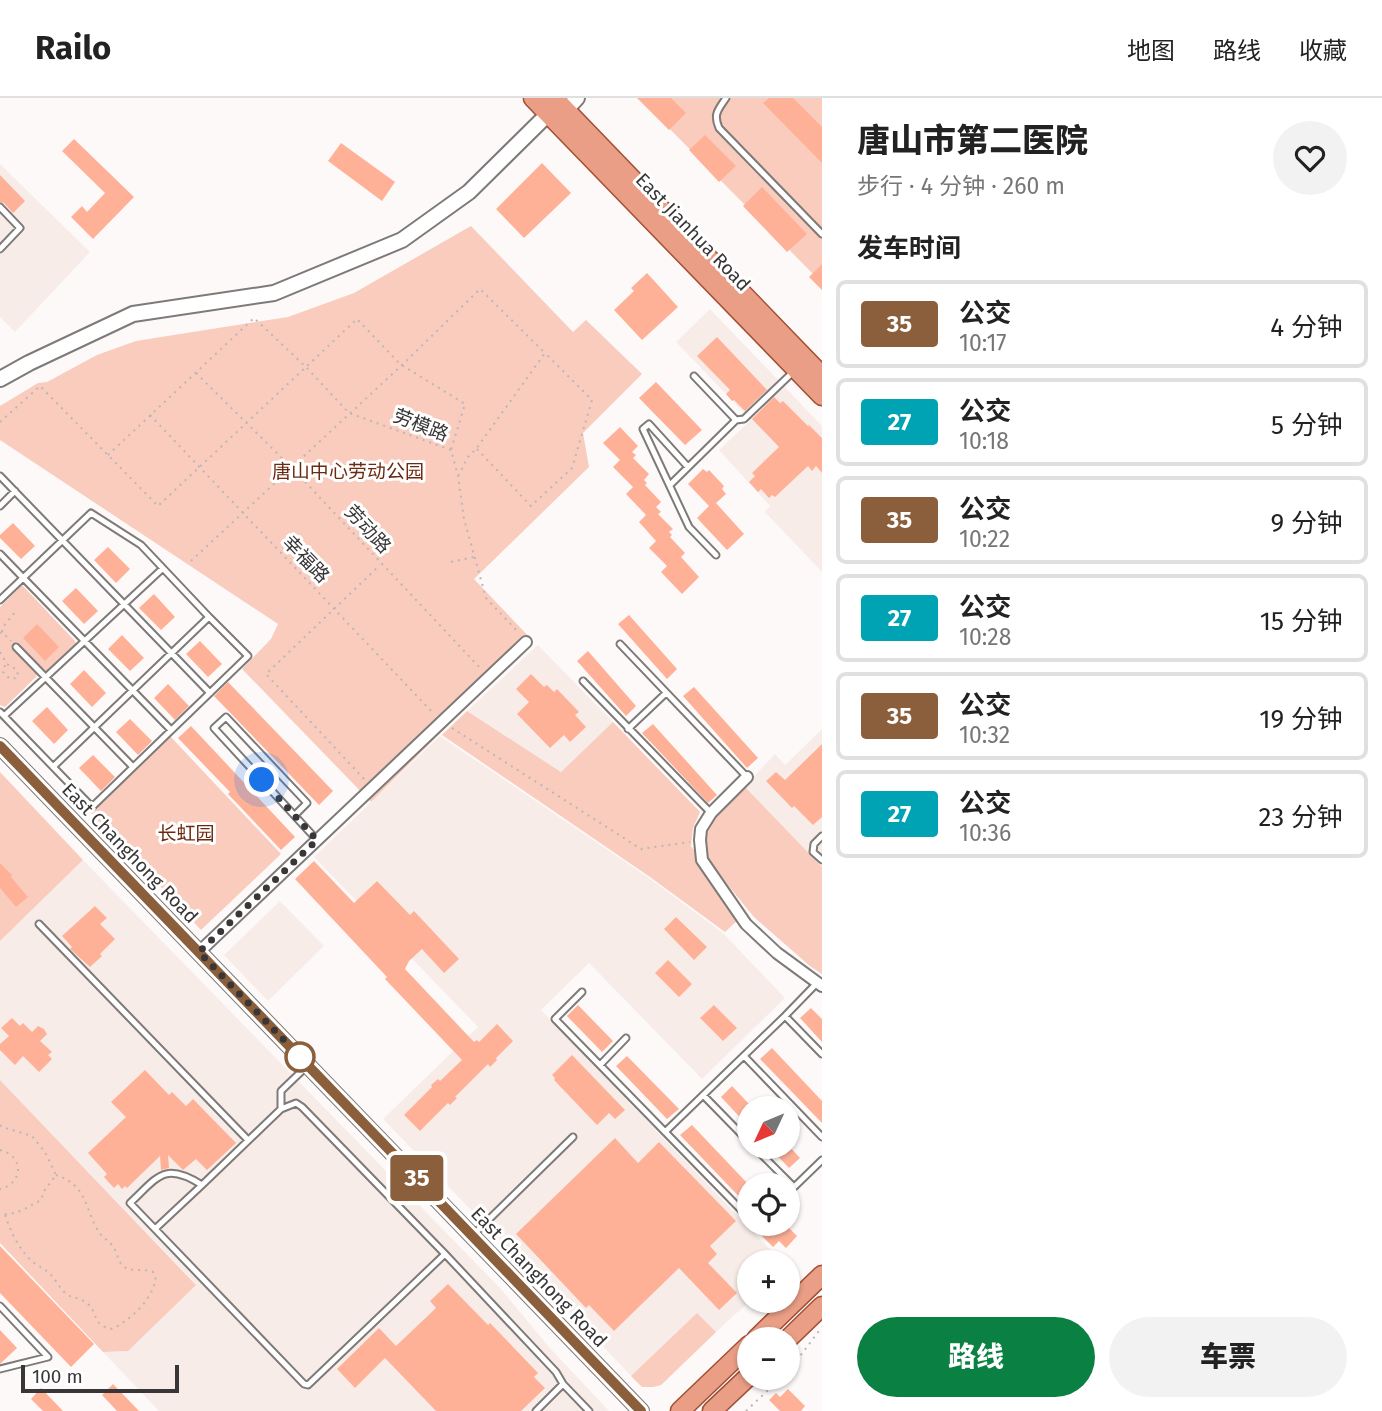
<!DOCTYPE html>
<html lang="zh">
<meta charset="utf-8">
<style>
body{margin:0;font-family:"Fira Sans","Noto Sans SC",sans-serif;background:#f2f2f2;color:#222;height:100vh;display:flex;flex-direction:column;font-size:26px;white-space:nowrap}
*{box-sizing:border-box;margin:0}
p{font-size:23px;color:#767676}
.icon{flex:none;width:38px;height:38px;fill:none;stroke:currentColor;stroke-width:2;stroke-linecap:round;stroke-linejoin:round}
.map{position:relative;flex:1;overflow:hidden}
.sheet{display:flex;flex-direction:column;background:#fff;width:560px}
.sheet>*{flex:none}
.badge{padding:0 14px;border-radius:5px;font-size:24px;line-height:46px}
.needle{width:46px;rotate:226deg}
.controls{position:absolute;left:737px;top:998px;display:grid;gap:14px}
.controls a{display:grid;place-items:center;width:63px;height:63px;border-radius:50%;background:#fff;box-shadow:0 2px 5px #0004;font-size:35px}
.scale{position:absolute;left:21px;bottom:18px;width:158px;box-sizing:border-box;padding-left:7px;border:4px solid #383636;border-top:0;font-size:19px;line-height:24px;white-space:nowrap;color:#383636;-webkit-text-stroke:5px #fff;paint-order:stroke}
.you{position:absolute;width:35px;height:35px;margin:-18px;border:5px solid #fff;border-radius:50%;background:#1a73e8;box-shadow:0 0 0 10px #1a73e833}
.map>.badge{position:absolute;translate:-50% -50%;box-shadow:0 0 0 4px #fff}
h2{padding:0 35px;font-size:26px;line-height:63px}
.round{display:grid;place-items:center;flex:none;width:74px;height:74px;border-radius:37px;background:#f2f2f2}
.summary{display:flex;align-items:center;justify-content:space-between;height:119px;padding:0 35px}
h1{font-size:33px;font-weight:800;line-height:52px}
.primary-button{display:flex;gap:14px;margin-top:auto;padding:14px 35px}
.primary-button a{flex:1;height:80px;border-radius:42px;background:#0b8043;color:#fff;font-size:28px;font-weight:800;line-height:80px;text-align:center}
.primary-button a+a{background:#f2f2f2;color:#222}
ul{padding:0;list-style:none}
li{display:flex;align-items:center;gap:21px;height:88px;margin:0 14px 10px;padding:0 21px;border:4px solid #e0e0e0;border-radius:10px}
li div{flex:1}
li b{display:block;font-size:26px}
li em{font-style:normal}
li .badge{min-width:77px;font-weight:700;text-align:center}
header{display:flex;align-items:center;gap:42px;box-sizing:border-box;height:98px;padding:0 35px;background:#fff;border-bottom:2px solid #e0e0e0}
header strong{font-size:33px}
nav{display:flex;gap:38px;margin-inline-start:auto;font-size:24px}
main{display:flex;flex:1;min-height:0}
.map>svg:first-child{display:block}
.built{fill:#f8ece8}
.green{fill:#f9ccbd}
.building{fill:#ffb198}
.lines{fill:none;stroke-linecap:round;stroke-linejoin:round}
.service-casing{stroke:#7d7a78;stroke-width:9}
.minor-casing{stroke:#7d7a78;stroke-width:14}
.tertiary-casing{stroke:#7d7a78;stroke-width:18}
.primary-casing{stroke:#a25034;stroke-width:21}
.path{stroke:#bbb7b7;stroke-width:2;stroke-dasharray:2 5;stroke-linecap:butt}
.service{stroke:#fff;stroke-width:5}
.minor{stroke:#fff;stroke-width:10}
.tertiary{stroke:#fff;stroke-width:14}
.primary{stroke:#e99e85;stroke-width:18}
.line-casing{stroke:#fff;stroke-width:16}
.line{stroke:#8b5e3c;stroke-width:10}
.walk{stroke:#383636;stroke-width:7;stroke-dasharray:0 12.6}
.stop-dot{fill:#fff;stroke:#8b5e3c;stroke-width:3.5}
.labels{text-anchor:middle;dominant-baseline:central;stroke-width:6;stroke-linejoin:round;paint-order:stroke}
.street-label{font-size:19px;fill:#383636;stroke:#fff}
.park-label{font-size:19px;fill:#6c2911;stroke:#fff}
</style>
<header>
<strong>Railo</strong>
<nav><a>地图</a><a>路线</a><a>收藏</a></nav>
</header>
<main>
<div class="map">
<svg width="822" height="1313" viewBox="0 0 822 1313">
<rect width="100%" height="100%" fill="#fdf9f8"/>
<path class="built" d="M0,66L90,154L15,234L0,219Z
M710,211L822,328V474L765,414L770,408L719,352L751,322L676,244Z
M538,547L613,624L561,674L467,613Z
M822,631V876L810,868L754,819L711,724L775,656L785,667Z
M440,638L649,780L723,835L785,900L702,981L589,865L541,912L782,1164H749V1202H752L733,1218L661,1287L653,1289H642L383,1021L478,929L314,759Z
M83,762L501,1191L549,1249L609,1313H159L103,1254L127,1253L196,1186L0,982V843Z
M280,803L324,848L268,903L224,857Z"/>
<path class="green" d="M659,0H822V185L649,10Z
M471,128L573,234L586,222L642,276L583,335L589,369L474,481L533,543L371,704L242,571L271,541L278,526L0,342V308L38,285L47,284L97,257L136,243L288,219L354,195Z
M22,487L75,543L76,546L47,573L44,572L17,544L11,550L37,576L36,579L5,609L0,607V509Z
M467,613L561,674L613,624L700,714L693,730L691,748L740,820L725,834L650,779L442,637Z
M170,638L281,756L201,832L90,714Z
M0,674L83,762L0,843Z
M744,688L822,769V876L810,868L754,819L708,763L702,744L711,724Z
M0,982L196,1187L128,1253L103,1254L0,1145Z
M697,1215L716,1234L661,1287L653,1289H642L631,1278Z"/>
<path class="building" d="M637,0H671L686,15L669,32Z
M769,0H793L822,29V65L763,5Z
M705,37L736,68L719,84L689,52Z
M74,41L134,99L93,141L71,119L82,108L87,114L105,95L62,53Z
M341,45L395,84L382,103L328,63Z
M542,65L571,95L524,140L496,111Z
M0,77L25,103L13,115L4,105L0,104Z
M762,89L807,136L787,154L743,108Z
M822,166V192L809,179Z
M647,175L678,209L642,242L614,212L634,193L631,190Z
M717,239L767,292L745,313L734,302L732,303L726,296L730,292L697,258Z
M656,284L702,332L685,347L639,300Z
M774,299L780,305L783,303L809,329L808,326L822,340V375L816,368L812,373L808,368L775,399L772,397L769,400L761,391L758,394L749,384L755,378L752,375L779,349L752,321Z
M620,329L638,348L632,354L636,357L633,360L649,376L644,382L647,385L645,387L661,404L656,409L661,414L658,416L673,431L669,434L672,437L670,439L685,455L681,459L699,479L682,496L661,474L667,468L649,450L656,443L639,424L646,417L626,396L633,389L613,369L620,362L603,345Z
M703,371L707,374L709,372L724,388L722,391L726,396L716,405L744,436L727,452L697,420L709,408L688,386Z
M13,425L35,448L21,461L0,440V437Z
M108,449L130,471L116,485L94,462Z
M76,490L98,513L84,526L62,503Z
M154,496L175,519L161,532L139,510Z
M629,517L677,571L667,581L618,526Z
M37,526L59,549L45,563L23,540Z
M122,537L144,560L130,573L108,551Z
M200,543L222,566L208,579L186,556Z
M588,553L636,608L626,618L577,563Z
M84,572L106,595L92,609L70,586Z
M531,576L544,589L547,587L554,594L557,591L579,614L575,617L586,629L570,644L564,637L550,650L517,616L529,604L516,591Z
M228,584L333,693L319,707L214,598Z
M168,586L189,608L175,622L154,600Z
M694,589L758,660L747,670L683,598Z
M47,609L68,632L54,646L32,623Z
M130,621L152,643L138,657L116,634Z
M653,626L717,697L708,705L642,635Z
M191,628L295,739L281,752L228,696L230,694L178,640Z
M822,646V719L813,727L794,708L792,710L766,683L776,674L785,682Z
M93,657L115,679L101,693L79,670Z
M314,763L354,805L377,783L410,817L414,813L459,861L444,875L422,851L409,863L405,871L474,944L477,942L479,944L497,926L513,943L496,960L497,962L490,969L488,966L455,999L457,1000L450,1007L448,1005L420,1033L404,1017L432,989L431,987L438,981L440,983L462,962L385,881L387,879L295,781Z
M0,765L12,777L11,779L28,799L16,809L0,790Z
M95,808L107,820L100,826L115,841L100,856L102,858L90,869L70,851L72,849L62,838Z
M676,819L707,849L694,862L664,831Z
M668,862L692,886L679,899L655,875Z
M578,907L613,943L602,954L567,918Z
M714,907L737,930L723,943L700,920Z
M811,910L822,921V944L800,920Z
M12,920L20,928L23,925L32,934L38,928L44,931L47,936L40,943L52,954L48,957L52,961L39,974L23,958L15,967L0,952V946L9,938L1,930Z
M772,950L822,1003V1025L760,961Z
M572,957L625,1012L615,1021L609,1015L597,1027L554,982L555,980L552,977Z
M627,958L679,1011L667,1021L616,968Z
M145,972L169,997L172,994L186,1008L193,1001L236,1045L207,1072L196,1061L183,1072L168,1057L169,1070L161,1072L160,1058L127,1090L125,1088L122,1091L118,1086L114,1090L104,1079L107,1076L88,1055L126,1019L111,1004Z
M732,988L749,1006V1029L721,999Z
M692,1027L749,1087V1109L680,1037Z
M615,1040L638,1065L659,1044L736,1123L710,1148L717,1156L708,1165L737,1195L719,1212L679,1170L614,1233L589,1207L586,1210L516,1136Z
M768,1048H789L800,1060L789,1070Z
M786,1127L797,1138L786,1150L779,1143L773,1149L762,1138L773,1128L779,1134Z
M0,1148L94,1246L71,1269L0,1195Z
M448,1186L488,1227L490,1225L538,1275L534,1279L545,1290L521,1313H436L385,1260L355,1290L337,1271L379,1230L396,1248L436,1210L430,1203Z
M0,1232L17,1250L0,1266Z
M113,1286L139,1313H117L102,1297Z
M41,1290L63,1313H43L31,1301Z
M788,1291L805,1308L801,1313H780L769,1302L776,1295L780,1299Z"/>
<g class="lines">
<g class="service-casing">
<path id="service" d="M726,0C718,12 713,16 719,30L822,136
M0,109L20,130L0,151
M694,278L736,322L744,321L793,274
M688,369L649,326L643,331L689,429L716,457
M0,378L210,595
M670,387L736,322
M0,408L15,393
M0,456L171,632
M0,502L91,415L141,447L209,519L53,669
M620,546L747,679
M16,549L133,669
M583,583L711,715
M0,614L92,709L248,558L209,519
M4,618L162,471
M628,631L666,595
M295,717L307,705L226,619L214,630L317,742
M822,738L814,746L813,754L822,762
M39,826L248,1042
M582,894L555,921L749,1120
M785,918L822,956
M744,958L822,1039
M600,967L626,940
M703,997L749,1044
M281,1011V993L307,968
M665,1034L785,918L817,885
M753,1048L794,1089
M202,1087L281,1011L296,1005L302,1009L445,1156L556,1274L563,1286L589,1313
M788,1095L822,1062
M755,1125H756
M155,1131L202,1087C164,1063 158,1079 130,1105L155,1131L304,1286L308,1287L445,1156
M472,1138L573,1039
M0,1208L48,1259L0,1271
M536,1313L563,1286"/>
</g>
<g class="minor-casing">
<path id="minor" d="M747,679L711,715L701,731L700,742L702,762L746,826L777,855L822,888
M199,854L526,544"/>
</g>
<g class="tertiary-casing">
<path id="tertiary" d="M0,281L29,265L133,216L274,195L402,142L469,94L548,16L566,12L577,0
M0,648L641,1313"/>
</g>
<g class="primary-casing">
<path id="primary" d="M533,0L822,298
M554,0L822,278
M756,1241L822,1177
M788,1241L822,1208
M680,1313L749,1247
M712,1313L749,1278"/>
</g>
<path class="path" d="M196,275L292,370L481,571
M150,317L434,616
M0,324L40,288L158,408L357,221L400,266L465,306L451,352
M477,351L531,408L572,370L592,302L545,255
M108,357L254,220L306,269L349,315L451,352L458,378L464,421L486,500L519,535
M191,463L402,267L480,191L545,255L476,351L467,360L459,377
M451,464L474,459
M2,534L3,529L15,514
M0,535L2,534L11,543
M0,554L7,566L17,572L18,578L16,580L10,581L3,574V570L7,566
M452,630L641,751L690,744
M364,681L266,576L380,467
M0,1027L2,1029L32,1038L45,1054L56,1077L44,1093L41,1102C28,1109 15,1118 0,1116
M0,1052C24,1058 24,1085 0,1091
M5,1117C11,1134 19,1152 33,1164C39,1169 46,1171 51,1177C57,1183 61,1193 68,1197C73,1200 79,1200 84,1203C100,1213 90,1228 113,1231C134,1218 149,1205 156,1182L153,1174C144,1170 135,1174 126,1170C117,1165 118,1154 112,1147C107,1141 101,1139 97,1131C84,1107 86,1087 56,1077
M788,1274L822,1229
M746,1313L782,1279"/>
<use href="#service" class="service"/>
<use href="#minor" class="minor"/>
<use href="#tertiary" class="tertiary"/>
<use href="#primary" class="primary"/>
</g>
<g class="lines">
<g class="line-casing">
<path id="line" d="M0,648L641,1313"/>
</g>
<use href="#line" class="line"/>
<path class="walk" d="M262,682L317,742L199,854L308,967L300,959"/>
</g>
<circle class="stop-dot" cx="300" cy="959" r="14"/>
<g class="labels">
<g class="street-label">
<text transform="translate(693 134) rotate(46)">East Jianhua Road</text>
<text transform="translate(421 327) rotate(21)">劳模路</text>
<text transform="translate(368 431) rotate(47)">劳动路</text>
<text transform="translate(306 461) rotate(46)">幸福路</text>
<text transform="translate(130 755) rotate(46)">East Changhong Road</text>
<text transform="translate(539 1179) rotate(46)">East Changhong Road</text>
</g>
<g class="park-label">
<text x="348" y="373">唐山中心劳动公园</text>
<text x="186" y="735">长虹园</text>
</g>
</g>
</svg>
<div class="controls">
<a><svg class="needle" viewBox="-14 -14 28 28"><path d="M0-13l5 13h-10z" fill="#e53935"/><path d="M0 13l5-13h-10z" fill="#767676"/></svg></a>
<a><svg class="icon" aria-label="locate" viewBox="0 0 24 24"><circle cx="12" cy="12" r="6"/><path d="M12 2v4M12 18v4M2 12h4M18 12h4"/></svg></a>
<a>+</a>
<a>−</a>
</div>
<div class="scale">100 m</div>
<div class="you" style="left:262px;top:682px"></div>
<b class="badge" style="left:417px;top:1080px;background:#8b5e3c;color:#fff">35</b>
</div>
<section class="sheet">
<div class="summary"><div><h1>唐山市第二医院</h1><p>步行 · 4 分钟 · 260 m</p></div><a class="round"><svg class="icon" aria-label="heart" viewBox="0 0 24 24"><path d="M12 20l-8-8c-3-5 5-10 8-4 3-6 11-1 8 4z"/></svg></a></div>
<h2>发车时间</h2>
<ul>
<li><span class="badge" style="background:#8b5e3c;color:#fff">35</span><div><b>公交</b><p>10:17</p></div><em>4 分钟</em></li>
<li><span class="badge" style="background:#00a3b4;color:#fff">27</span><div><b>公交</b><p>10:18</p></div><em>5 分钟</em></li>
<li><span class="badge" style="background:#8b5e3c;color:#fff">35</span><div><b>公交</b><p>10:22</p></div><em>9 分钟</em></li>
<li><span class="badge" style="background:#00a3b4;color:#fff">27</span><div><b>公交</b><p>10:28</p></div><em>15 分钟</em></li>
<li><span class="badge" style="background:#8b5e3c;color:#fff">35</span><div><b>公交</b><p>10:32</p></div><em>19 分钟</em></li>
<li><span class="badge" style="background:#00a3b4;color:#fff">27</span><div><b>公交</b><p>10:36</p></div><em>23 分钟</em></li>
</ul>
<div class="primary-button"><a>路线</a><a>车票</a></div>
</section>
</main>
